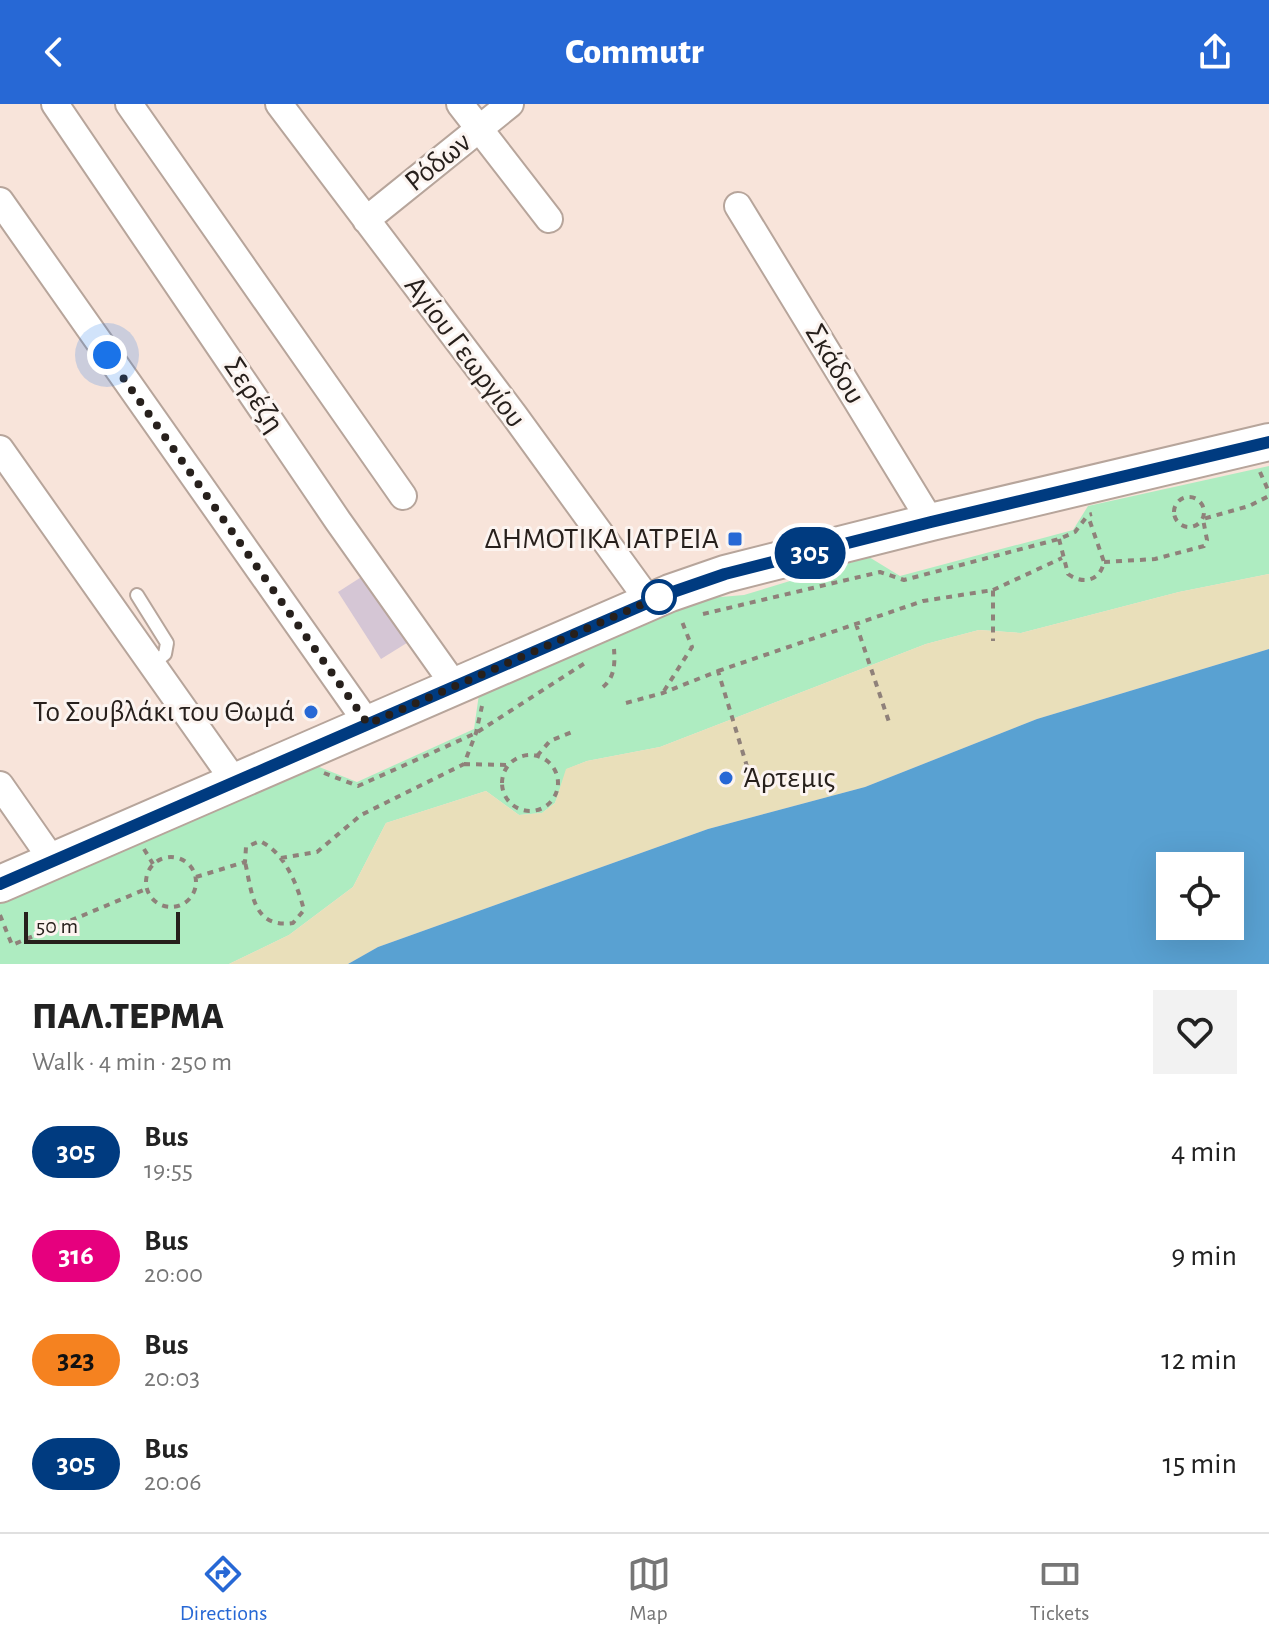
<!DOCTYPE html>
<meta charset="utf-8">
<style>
body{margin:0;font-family:"Alegreya Sans",sans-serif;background:#f2f2f2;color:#222;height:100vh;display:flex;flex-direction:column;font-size:30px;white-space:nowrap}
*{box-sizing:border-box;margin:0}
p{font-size:26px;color:#767676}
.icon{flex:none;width:44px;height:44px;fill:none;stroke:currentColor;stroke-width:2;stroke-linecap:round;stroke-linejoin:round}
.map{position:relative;height:860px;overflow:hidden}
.side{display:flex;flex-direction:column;background:#fff;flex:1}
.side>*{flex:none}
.badge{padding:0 16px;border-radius:26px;font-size:28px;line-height:52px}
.controls{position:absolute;left:1156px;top:748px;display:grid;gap:16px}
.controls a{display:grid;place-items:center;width:88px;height:88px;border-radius:0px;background:#fff;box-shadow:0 8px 32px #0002;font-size:40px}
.scale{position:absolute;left:24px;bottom:20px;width:156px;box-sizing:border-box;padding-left:8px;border:4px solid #27201c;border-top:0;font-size:22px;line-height:28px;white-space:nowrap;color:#27201c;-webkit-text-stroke:6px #fcf4f0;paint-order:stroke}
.you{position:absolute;width:40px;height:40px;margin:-20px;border:6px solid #fff;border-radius:50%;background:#1a73e8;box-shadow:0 0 0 12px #1a73e833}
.map>.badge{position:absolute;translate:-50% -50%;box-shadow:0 0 0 4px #fff}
.round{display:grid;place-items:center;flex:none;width:84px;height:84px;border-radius:0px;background:#f2f2f2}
.summary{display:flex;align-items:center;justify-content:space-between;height:136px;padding:0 32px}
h1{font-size:38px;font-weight:800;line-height:60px}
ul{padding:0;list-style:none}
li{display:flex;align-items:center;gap:24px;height:104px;padding:0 32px}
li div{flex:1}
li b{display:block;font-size:30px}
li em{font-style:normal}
li .badge{min-width:88px;font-weight:700;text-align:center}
header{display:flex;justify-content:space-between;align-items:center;height:104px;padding:0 32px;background:#2768d5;color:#fff;font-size:36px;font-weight:800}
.tabs{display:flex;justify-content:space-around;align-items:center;height:112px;border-top:2px solid #e0e0e0;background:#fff;font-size:22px;color:#767676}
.tabs a{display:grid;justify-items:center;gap:4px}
.tabs .selected{color:#2768d5}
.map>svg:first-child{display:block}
.green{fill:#aeecc1}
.sand{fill:#e9dfba}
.water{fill:#59a1d2;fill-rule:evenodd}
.building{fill:#d5c6d5}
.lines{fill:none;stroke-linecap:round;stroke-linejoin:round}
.service-casing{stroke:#b7a59b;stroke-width:16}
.minor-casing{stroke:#b7a59b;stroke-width:30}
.secondary-casing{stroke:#b7a59b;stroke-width:40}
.path{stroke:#8f817a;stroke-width:4;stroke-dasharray:6 6;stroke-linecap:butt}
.service{stroke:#fff;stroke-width:12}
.minor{stroke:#fff;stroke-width:26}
.secondary{stroke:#fff;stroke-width:36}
.line-casing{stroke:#fff;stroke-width:18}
.line{stroke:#003b80;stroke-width:12}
.walk{stroke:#27201c;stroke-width:8;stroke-dasharray:0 14.4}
.poi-dot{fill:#2768d5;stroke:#fcf4f0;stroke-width:3}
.stop-dot{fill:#fff;stroke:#003b80;stroke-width:4}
.labels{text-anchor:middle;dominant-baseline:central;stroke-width:6;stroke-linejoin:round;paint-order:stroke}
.street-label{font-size:30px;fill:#27201c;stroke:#fcf4f0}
.poi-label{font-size:30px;fill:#27201c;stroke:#fcf4f0;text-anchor:end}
</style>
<header><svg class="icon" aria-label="back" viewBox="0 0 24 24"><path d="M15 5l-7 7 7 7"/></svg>Commutr<svg class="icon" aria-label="share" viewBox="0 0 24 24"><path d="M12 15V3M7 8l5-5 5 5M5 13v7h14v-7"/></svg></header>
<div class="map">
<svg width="1269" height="860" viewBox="0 0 1269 860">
<rect width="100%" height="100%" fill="#f8e4da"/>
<path class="green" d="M1269,362V470L1179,488L1021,529L979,526L926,540L660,643L587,657L567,665L555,699L542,709L519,711L486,687L386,719L353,783L289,831L229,860H0V787L304,657L357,678L474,625L481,576L662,498L744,491L869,453L900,472L1073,426L1088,402Z"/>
<path class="sand" d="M1269,470V545L1037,615L865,683L708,725L378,843L348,860H229L289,831L353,783L386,719L486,687L519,711L542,709L555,699L566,665L587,657L660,643L926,540L979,526L1021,529L1179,488Z"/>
<path class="water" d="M1269,545V860H348L378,843L708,725L865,683L1037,615ZM1170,762H1230V822H1170Z"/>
<path class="building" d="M366,470L410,537L381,555L338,488Z"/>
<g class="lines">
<g class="service-casing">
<path id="service" d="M137,491L167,539L165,550L153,560"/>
</g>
<g class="minor-casing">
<path id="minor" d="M55,0L338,417L455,582
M129,0L403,392
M279,0L514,311L649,497
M460,0L549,115
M0,97L368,620
M738,102L931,418
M366,116L510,0
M0,345L235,678
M0,681L53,757"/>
</g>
<g class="secondary-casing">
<path id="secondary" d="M0,780L670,489L725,470L931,418L1269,338"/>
</g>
<path class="path" d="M1260,368L1269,388
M1174 408a15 15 0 1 1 30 0a15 15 0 1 1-30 0Z
M1059,435L1068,470C1083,481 1100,477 1104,458L1088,412
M1104,458L1155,455L1204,442L1207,436L1203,415L1249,402L1269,392
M993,486L1062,454
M703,510L880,468L904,476L1059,435L1075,428L1088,411L1092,410
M856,520L889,618
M718,567L923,497L993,486V537
M603,583C615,573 615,559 614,545
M664,587L692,543L681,515
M626,599L663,589L718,567L749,669
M502 679a28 28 0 1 1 56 0a28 28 0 1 1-56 0Z
M537,652L550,637L572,628
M464,660L507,661
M324,669L358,682L476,629L585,559
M144,745L153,760
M146 778a25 25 0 1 1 50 0a25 25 0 1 1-50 0Z
M281,754L317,748L361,711L464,660L476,629L482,602
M196,773L245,758L246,743L260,737C285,749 297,780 304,806L293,819C252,825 252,787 245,758
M0,811L12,841L146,785"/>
<use href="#service" class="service"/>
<use href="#minor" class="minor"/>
<use href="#secondary" class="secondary"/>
</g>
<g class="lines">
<g class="line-casing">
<path id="line" d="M0,780L670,489L725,470L931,418L1269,338"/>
</g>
<use href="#line" class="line"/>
<path class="walk" d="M107,251L368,620L659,493"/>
</g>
<g class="poi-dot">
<rect x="727" y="427" width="16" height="16" rx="4"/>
<circle cx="311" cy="608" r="8"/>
<circle cx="726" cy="674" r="8"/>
</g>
<circle class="stop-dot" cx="659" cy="493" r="16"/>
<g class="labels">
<g class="street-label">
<text transform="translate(438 58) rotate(-39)">Ρόδων</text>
<text transform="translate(465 248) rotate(53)">Αγίου Γεωργίου</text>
<text transform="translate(835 260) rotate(59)">Σκάδου</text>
<text transform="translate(254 291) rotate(56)">Σερέζη</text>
</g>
<g class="poi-label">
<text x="719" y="435">ΔΗΜΟΤΙΚΑ ΙΑΤΡΕΙΑ</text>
<text x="295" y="608">Το Σουβλάκι του Θωμά</text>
<text x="742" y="674" text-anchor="start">Άρτεμις</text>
</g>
</g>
</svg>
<div class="controls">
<a><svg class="icon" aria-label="locate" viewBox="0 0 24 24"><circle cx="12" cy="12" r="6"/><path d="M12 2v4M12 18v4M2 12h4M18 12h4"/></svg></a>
</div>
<div class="scale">50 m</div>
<div class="you" style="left:107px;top:251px"></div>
<b class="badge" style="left:810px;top:449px;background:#003b80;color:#fff">305</b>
</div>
<section class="side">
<div class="summary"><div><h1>ΠΑΛ.ΤΕΡΜΑ</h1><p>Walk · 4 min · 250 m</p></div><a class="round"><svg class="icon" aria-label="heart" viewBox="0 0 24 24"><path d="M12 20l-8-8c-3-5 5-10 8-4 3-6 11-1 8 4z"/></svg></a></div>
<ul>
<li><span class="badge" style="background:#003b80;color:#fff">305</span><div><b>Bus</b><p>19:55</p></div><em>4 min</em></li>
<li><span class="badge" style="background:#e6007e;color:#fff">316</span><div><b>Bus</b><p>20:00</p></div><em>9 min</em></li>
<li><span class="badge" style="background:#f58220;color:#111">323</span><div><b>Bus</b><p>20:03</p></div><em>12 min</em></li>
<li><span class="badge" style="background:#003b80;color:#fff">305</span><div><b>Bus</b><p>20:06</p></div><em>15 min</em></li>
</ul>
</section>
<nav class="tabs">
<a class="selected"><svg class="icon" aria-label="directions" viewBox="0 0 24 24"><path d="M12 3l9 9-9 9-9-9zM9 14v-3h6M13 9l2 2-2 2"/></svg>Directions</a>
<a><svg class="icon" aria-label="map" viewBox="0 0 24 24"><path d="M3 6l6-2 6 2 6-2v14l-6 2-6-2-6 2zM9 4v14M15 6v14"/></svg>Map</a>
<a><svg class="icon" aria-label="tickets" viewBox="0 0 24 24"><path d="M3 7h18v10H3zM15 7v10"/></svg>Tickets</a>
</nav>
